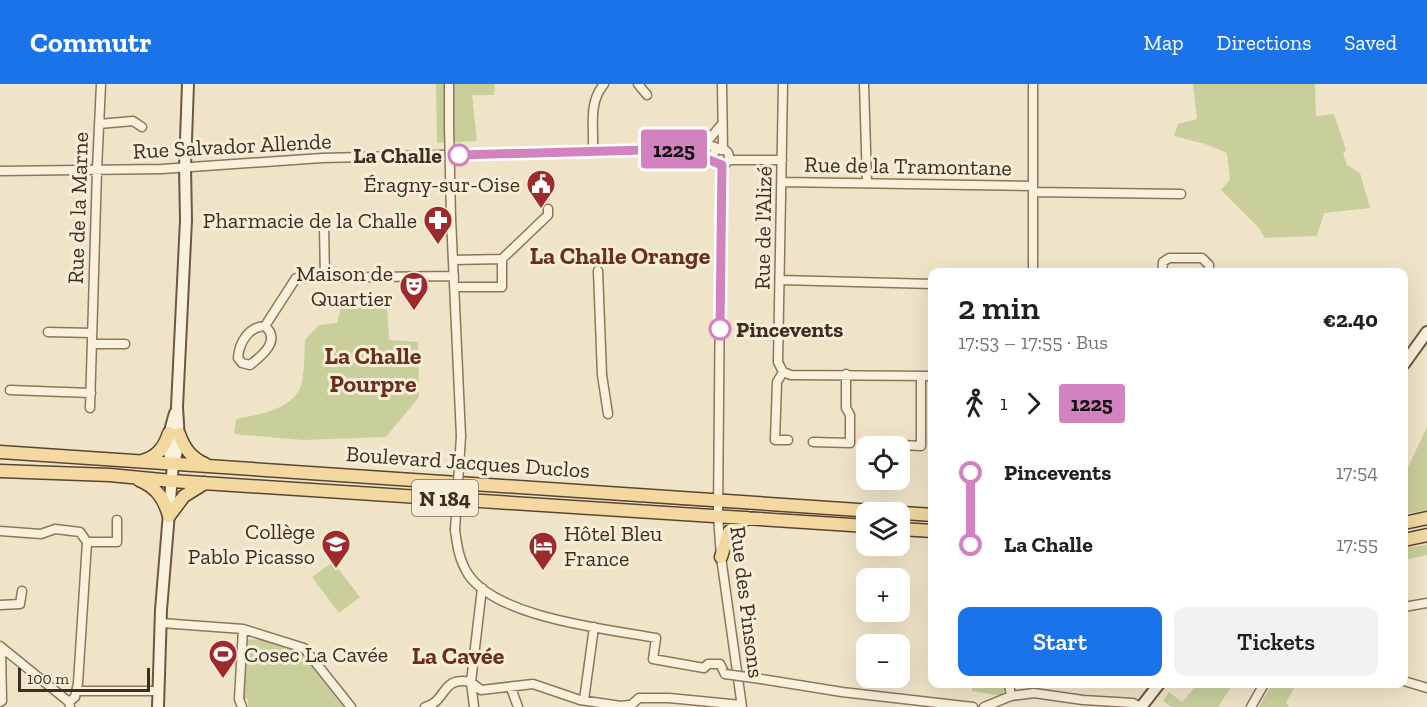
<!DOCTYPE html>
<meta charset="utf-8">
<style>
body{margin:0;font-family:"Zilla Slab",serif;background:#f2f2f2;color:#202124;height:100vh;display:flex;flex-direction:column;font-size:22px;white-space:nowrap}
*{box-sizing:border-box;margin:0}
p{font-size:20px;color:#757577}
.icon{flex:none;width:33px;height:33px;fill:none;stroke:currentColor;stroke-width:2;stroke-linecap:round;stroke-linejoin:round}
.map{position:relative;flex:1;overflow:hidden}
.sheet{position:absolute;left:928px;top:184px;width:480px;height:420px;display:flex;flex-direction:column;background:#fff;border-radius:12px;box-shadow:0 6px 24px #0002}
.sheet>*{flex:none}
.badge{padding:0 12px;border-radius:4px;font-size:21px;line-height:39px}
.controls{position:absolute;left:856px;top:352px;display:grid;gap:12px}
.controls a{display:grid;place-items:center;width:54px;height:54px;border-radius:12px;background:#fff;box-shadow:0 6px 24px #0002;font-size:30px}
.scale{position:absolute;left:18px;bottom:15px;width:132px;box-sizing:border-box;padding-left:6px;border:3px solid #3d2e20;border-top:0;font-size:16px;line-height:21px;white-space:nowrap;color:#3d2e20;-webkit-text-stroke:4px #f7eed8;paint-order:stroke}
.map>.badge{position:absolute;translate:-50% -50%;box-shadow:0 0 0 3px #fff}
.legs{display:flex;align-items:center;gap:9px;height:66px;padding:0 30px;font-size:20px}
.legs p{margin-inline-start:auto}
.summary{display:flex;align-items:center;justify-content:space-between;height:102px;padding:0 30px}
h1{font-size:33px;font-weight:600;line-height:45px}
.primary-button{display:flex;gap:12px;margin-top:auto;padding:12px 30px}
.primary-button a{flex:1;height:69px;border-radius:12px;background:#1a73e8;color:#fff;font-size:24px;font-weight:600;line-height:69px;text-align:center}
.primary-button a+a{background:#f2f2f2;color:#202124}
ul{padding:0 30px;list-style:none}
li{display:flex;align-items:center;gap:21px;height:72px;font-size:22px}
li i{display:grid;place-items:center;width:9px;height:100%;margin:0 8px;background:currentColor}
li i::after{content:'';width:15px;height:15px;margin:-8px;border:4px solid;border-radius:50%;background:#fff}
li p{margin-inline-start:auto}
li:first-child i{background:linear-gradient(#0000 50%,currentColor 0)}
li:last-child i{background:linear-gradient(currentColor 50%,#0000 0)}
header{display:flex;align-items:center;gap:36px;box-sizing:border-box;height:84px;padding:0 30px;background:#1a73e8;color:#fff}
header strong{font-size:28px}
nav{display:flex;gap:33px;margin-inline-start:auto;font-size:21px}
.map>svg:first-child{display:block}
.green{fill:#c9cf9b}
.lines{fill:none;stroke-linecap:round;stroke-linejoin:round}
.street-casing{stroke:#8d765c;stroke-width:11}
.secondary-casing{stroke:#6f573f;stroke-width:14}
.primary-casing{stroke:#5b4430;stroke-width:15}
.street{stroke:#faf1dc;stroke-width:8}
.secondary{stroke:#faf1dc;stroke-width:10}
.primary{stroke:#f3d9a0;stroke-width:12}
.street-bridge-casing{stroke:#8d765c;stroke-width:11;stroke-linecap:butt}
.street-bridge{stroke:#faf1dc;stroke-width:8}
.line-1-casing{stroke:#fff;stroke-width:14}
.line-1{stroke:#d282be;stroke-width:9}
.stop-1-dot{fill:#fff;stroke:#d282be;stroke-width:3}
.labels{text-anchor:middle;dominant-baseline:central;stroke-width:6;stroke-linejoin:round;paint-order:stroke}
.shield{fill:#f7eed8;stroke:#756857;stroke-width:1.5}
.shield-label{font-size:21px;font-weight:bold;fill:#3d2e20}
.street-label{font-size:22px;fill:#3d2e20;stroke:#f7eed8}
.stop-label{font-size:22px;font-weight:bold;fill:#3d2e20;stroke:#f7eed8;text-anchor:end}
.poi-label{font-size:22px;fill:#3d2e20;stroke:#f7eed8;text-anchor:end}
.neighbourhood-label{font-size:24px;font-weight:bold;fill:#6b2e1e;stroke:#f7eed8}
</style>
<header>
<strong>Commutr</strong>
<nav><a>Map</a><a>Directions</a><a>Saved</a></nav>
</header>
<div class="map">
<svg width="1427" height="623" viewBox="0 0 1427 623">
<rect width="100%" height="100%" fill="#f0e4c8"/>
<path class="green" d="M436,0H493L495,2L494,11H472L477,57L437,59Z
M1193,0H1315L1316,32L1334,30L1346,66L1343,70L1347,81L1360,89L1370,124L1324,129L1317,152L1265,154L1259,144L1221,106L1230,95L1227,69L1205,60L1174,52L1178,40L1197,35Z
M387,223L389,256L418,258L419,313L386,353L303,356L234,350L236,335C260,330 295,326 302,298C305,285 304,269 305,256L319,241L337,239L341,224Z
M1427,343V426L1404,430V392Z
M1427,461V471L1404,476V464Z
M333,478L360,513L339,529L312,493Z
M246,555L262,556L304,570L346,623H248V615H243Z
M973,600H1005L1003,612L972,607Z
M1198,600H1233L1218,623H1171L1163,617L1169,608L1182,618Z
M1272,600H1296L1286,619L1289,623H1259Z"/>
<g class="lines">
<g class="street-casing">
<path id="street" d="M449,0V41
M638,0L647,11
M722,0L723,66
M864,0L867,99
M1033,0V189
M99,40L133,37L142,43
M705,60L722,40
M713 73a8 8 0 1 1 16 0a8 8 0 1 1-16 0Z
M682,66L715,78
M593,67C594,43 588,19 604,0
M728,76H782
M721,81L718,432L721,473L742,623
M0,87L162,85L322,74L681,65C696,62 708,57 721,66
M782,98L1033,102
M1033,108L1181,110
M451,134L461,352
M324,143L325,193
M502,175L548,131V125
M453,176L502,175V203H454
M598,187L602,291L608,330
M1162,189L1163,178L1169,174H1202L1209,181V189
M780,196L933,200
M265,242C281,256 263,271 250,281L242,279L238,274C239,259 248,243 265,242L296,194L454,192
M48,248L92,249
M92,260H125
M783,288L778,278L783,0
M783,288L791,291L933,292
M783,288L777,298L775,356H788
M10,306L91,309
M90,324L97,86L101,0
M813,358L850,359V331L846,324V290
M901,361L921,362V292
M455,446C457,461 459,476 468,490C497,534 607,545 656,554L653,575L704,584L708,580H720L725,590
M0,447L41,450L55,445L80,448L87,458H117V436
M482,504L471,598L481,606L533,600L580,616L621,622L629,621
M0,521L20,520L22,507
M1404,523L1427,519
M161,539L243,545L239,615L242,623
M243,545L304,564L351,623
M0,562L69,618
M761,595L842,608L973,623
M1404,597L1427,604
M1009,600L1011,612
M511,604L518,623
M77,607H158
M584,616L594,543
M0,618L2,617L1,563
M70,623L69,618L75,613L78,599L87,458
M425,623C448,617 440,592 471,598L474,623
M629,623L639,614H669L741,621
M984,623L1011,612L1034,609L1083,616L1133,619L1141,623
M1251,623L1264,600"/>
</g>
<g class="secondary-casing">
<path id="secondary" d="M1404,280L1427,248
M173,380C164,363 170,347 175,329
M158,623L161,526L173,380C181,362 178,342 177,323L186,136L185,83L188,0
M1141,623L1159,600"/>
</g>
<g class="primary-casing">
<path id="primary" d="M179,350C184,364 191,374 205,380
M0,368L933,431
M142,377C157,373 164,364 169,349
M0,387L110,391L172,397L867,442
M139,396C156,403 164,414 169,432
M169,432L184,412L205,399
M1404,439L1427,434
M900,445L933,447
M1404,456L1427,451
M721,473L729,448L747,434"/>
</g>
<use href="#street" class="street"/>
<use href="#secondary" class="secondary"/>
<use href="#primary" class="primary"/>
<g class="street-bridge-casing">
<path id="street-bridge" d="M449,41L451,134
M455,446L461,352
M725,590L761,595"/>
</g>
<use href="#street-bridge" class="street-bridge"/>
</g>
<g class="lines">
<g class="line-1-casing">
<path id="line-1" d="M459,71L681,65L722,81L720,245"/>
</g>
<use href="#line-1" class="line-1"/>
</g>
<defs>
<g id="civic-pin" transform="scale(1.5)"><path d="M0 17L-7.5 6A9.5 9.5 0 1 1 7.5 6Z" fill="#9e2a2b" stroke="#f7eed8"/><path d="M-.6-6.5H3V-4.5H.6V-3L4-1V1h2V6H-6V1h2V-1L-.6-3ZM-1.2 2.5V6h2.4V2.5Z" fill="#fff"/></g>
<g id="pharmacy-pin" transform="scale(1.5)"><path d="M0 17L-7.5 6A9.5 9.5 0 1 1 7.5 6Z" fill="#9e2a2b" stroke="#f7eed8"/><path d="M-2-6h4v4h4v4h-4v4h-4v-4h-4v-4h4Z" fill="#fff"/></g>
<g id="theatre-pin" transform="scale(1.5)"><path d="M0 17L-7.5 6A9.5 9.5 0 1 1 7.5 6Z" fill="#9e2a2b" stroke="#f7eed8"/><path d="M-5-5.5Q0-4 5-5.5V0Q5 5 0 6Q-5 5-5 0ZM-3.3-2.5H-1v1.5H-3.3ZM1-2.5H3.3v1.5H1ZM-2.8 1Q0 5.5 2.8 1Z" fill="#fff"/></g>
<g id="school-pin" transform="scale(1.5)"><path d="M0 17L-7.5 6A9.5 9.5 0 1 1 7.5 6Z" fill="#9e2a2b" stroke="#f7eed8"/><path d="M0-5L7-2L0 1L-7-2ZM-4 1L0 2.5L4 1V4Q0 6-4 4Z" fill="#fff"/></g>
<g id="hotel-pin" transform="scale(1.5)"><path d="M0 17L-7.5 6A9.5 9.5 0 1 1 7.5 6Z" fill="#9e2a2b" stroke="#f7eed8"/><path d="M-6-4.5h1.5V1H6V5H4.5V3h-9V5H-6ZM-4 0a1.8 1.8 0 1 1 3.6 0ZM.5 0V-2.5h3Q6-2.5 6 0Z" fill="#fff"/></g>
<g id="stadium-pin" transform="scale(1.5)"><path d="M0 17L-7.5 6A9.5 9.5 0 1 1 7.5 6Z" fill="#9e2a2b" stroke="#f7eed8"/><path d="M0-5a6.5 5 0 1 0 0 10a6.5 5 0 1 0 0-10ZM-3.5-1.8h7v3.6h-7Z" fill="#fff"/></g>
</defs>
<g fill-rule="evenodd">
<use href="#civic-pin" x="541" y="100"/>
<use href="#pharmacy-pin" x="438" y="136"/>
<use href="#theatre-pin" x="414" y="202"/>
<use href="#school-pin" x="336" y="460"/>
<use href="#hotel-pin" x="543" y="462"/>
<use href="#stadium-pin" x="223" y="570"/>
</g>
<g class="stop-1-dot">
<circle cx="459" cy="71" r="10"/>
<circle cx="720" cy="245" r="10"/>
</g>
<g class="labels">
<rect class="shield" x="412" y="396" width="66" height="36" rx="4.5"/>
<g class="shield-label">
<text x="445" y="414">N 184</text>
</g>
<g class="street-label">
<text transform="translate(232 62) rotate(-3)">Rue Salvador Allende</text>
<text transform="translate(908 82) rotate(1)">Rue de la Tramontane</text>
<text transform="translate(78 124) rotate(-88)">Rue de la Marne</text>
<text transform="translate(763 144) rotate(-89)">Rue de l'Alizé</text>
<text transform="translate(468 378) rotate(4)">Boulevard Jacques Duclos</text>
<text transform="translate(747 518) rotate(83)">Rue des Pinsons</text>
</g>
<g class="stop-label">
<text x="442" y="71">La Challe</text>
<text x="736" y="245" text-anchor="start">Pincevents</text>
</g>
<g class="poi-label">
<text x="520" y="100">Éragny-sur-Oise</text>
<text x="417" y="136">Pharmacie de la Challe</text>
<text x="393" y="189">Maison de<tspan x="393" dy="25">Quartier</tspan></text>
<text x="315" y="447">Collège<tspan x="315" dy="25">Pablo Picasso</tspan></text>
<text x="564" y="449" text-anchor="start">Hôtel Bleu<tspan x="564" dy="25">France</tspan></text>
<text x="244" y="570" text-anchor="start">Cosec La Cavée</text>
</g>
<g class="neighbourhood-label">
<text x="620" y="171">La Challe Orange</text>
<text x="373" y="271">La Challe<tspan x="373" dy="28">Pourpre</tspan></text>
<text x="458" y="571">La Cavée</text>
</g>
</g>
</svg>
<div class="controls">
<a><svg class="icon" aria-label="locate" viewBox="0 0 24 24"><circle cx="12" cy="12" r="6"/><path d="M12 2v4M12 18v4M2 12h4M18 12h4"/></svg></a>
<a><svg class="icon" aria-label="layers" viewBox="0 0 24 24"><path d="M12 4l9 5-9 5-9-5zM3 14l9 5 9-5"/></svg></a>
<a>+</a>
<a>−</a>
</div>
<div class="scale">100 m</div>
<b class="badge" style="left:674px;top:65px;background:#d282be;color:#111">1225</b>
<section class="sheet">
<div class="summary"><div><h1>2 min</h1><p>17:53 – 17:55 · Bus</p></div><b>€2.40</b></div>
<div class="legs"><svg class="icon" aria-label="walk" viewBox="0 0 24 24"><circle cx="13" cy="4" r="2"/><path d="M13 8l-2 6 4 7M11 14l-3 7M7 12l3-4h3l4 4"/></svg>1<svg class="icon" aria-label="forward" viewBox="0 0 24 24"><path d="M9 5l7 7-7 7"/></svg><b class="badge" style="background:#d282be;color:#111">1225</b></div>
<ul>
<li><i style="color:#d282be"></i><b>Pincevents</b><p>17:54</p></li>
<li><i style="color:#d282be"></i><b>La Challe</b><p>17:55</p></li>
</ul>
<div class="primary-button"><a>Start</a><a>Tickets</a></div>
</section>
</div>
